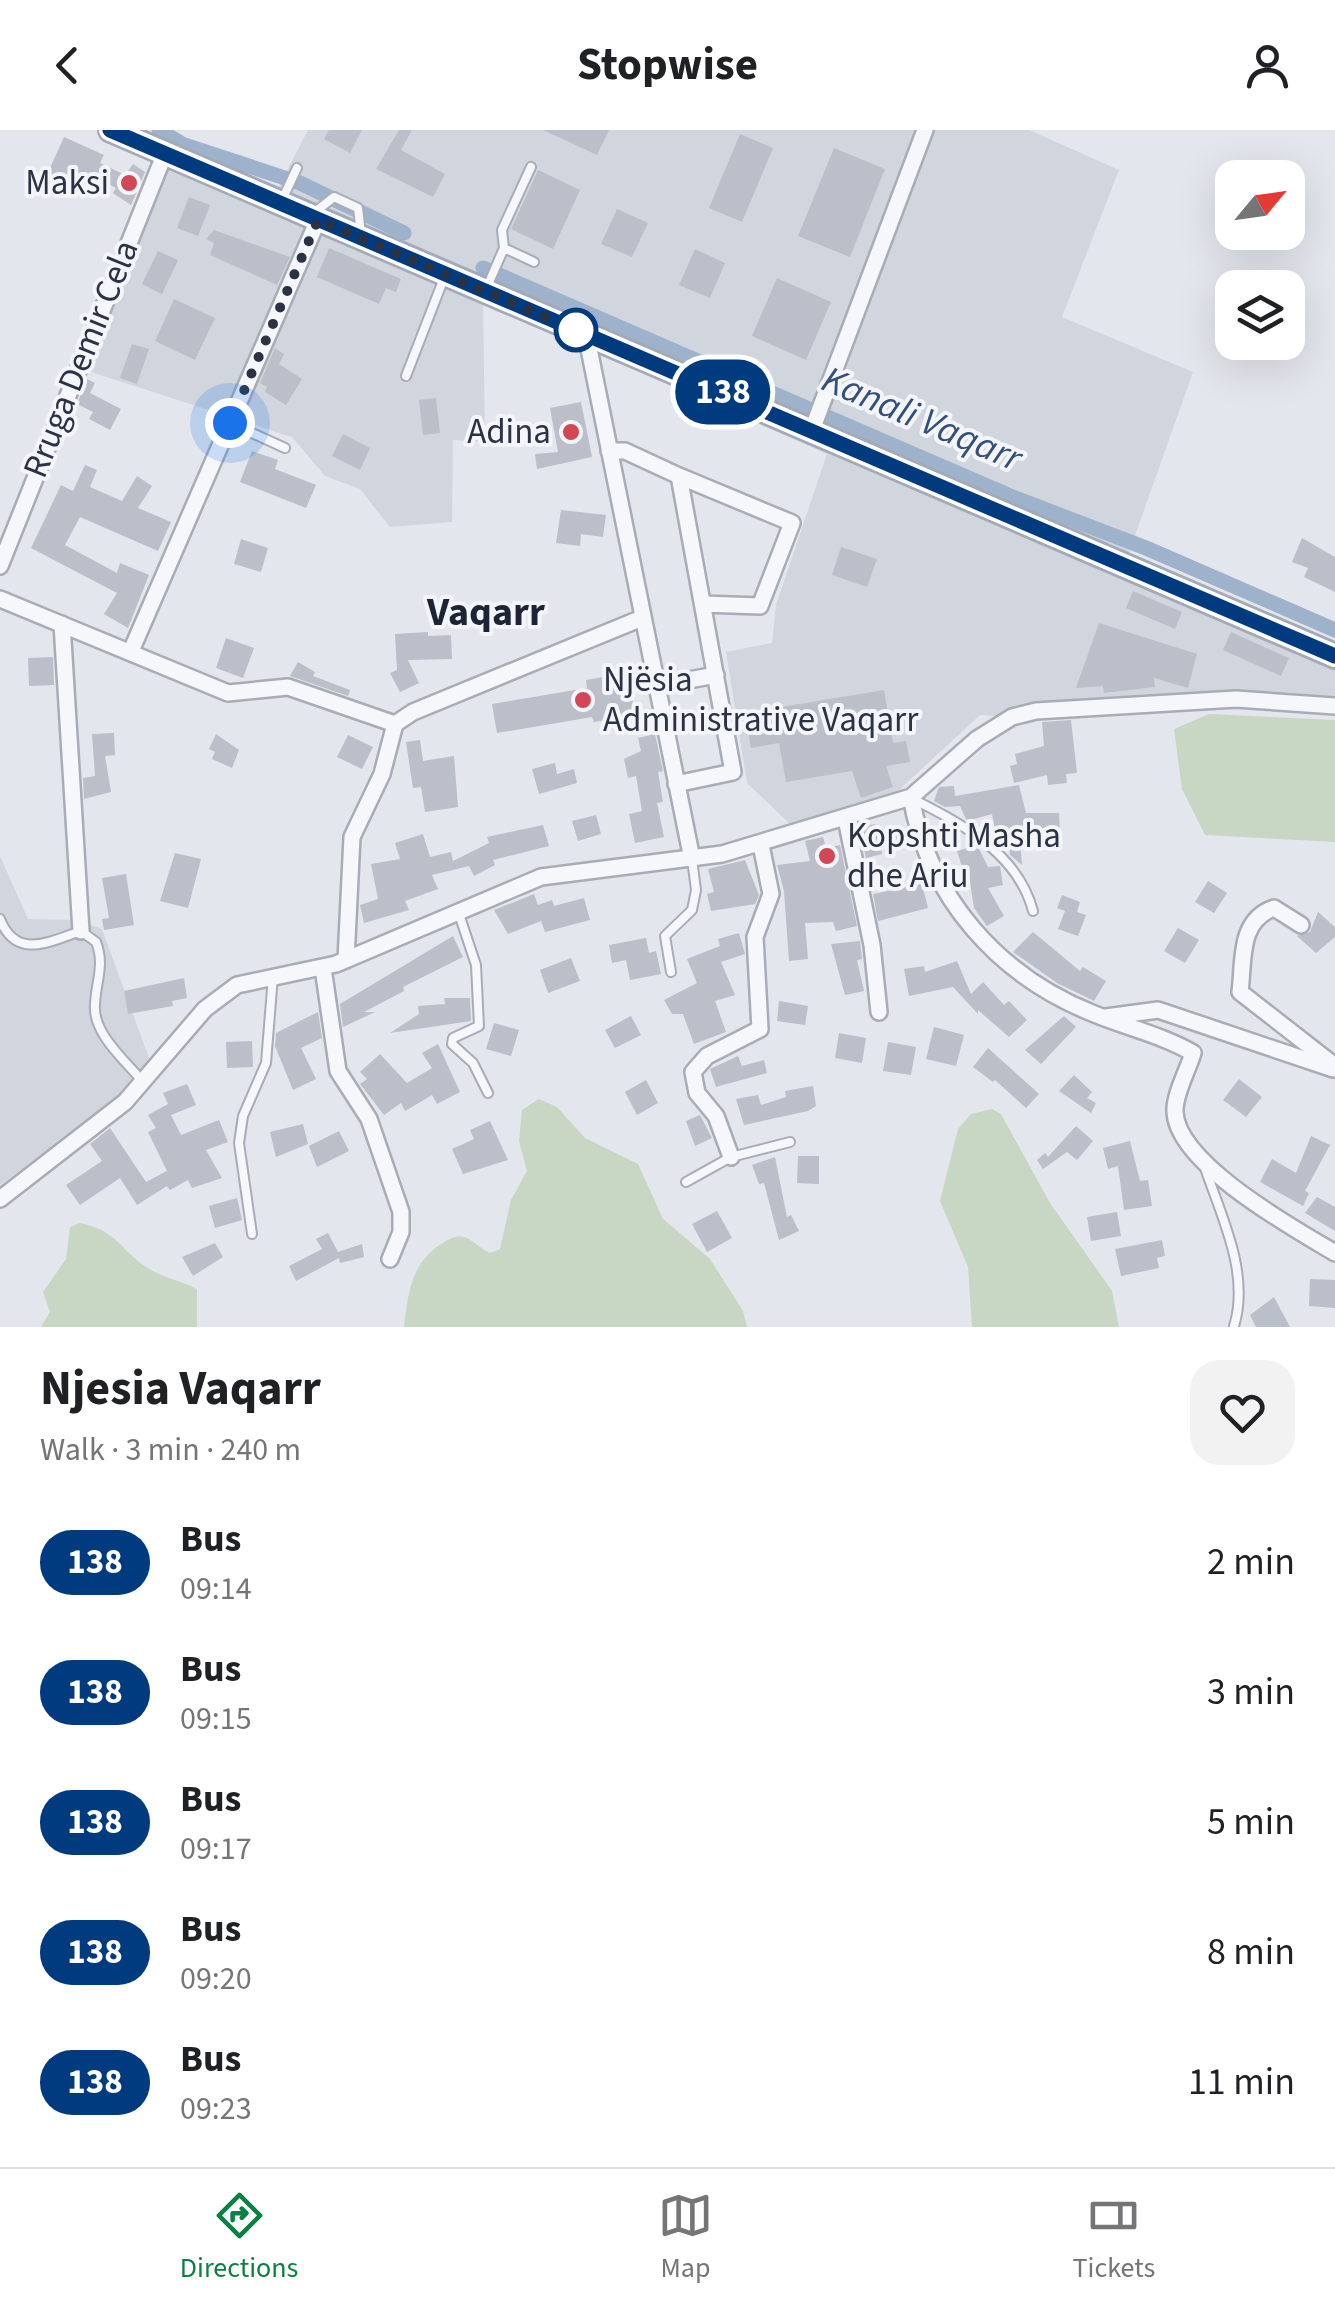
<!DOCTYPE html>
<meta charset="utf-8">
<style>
body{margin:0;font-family:"Source Sans 3",sans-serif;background:#f2f2f2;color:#202124;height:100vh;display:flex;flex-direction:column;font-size:38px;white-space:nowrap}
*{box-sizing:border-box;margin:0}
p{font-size:32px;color:#757577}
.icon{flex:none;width:55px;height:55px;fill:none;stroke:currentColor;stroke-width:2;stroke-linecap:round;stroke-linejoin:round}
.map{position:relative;height:1197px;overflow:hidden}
.details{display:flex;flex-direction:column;background:#fff;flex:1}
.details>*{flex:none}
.badge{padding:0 20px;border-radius:32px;font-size:35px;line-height:65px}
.needle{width:65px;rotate:61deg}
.buttons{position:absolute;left:1215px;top:30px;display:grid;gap:20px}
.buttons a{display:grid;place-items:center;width:90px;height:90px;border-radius:20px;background:#fff;box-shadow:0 10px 40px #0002;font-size:50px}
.you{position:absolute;width:50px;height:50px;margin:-25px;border:8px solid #fff;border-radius:50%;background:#1a73e8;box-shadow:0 0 0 15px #1a73e833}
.map>.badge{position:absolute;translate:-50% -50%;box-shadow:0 0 0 5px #fff}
.round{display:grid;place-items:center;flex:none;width:105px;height:105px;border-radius:30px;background:#f2f2f2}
.headline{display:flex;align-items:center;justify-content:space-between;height:170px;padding:0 40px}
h1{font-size:48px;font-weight:700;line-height:75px}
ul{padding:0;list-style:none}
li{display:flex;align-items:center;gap:30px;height:130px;padding:0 40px}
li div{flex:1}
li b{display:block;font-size:38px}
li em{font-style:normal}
li .badge{min-width:110px;font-weight:700;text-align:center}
header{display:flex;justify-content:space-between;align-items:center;height:130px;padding:0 40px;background:#fff;font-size:45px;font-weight:700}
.tabs{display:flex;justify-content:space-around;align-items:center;height:140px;border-top:2px solid #e0e0e0;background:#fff;font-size:28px;color:#757577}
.tabs a{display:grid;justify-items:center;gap:5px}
.tabs .on{color:#0b8043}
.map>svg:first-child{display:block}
.built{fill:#d1d5de}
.green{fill:#c8d6c4}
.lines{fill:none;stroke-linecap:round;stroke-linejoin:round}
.canal{stroke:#9eb2cc;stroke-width:15}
.building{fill:#babfc9}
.service-casing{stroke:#a8acb6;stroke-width:12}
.minor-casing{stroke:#a8acb6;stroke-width:20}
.primary-casing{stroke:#a2aab8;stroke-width:28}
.service{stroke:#f6f7fa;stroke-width:8}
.minor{stroke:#f6f7fa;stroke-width:15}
.primary{stroke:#fff;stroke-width:22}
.line-casing{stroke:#fff;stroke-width:22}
.line{stroke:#003b80;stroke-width:15}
.walk{stroke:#2a3244;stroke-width:10;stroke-dasharray:0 18}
.poi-dot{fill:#d24755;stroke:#f3f5f9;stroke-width:4}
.stop-dot{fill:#fff;stroke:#003b80;stroke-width:5}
.labels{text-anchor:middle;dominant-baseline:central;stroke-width:8;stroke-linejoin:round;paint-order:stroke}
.poi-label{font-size:35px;fill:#2a3244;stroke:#f3f5f9;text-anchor:end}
.street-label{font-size:35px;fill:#2a3244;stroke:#f3f5f9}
.water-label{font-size:38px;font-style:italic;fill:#334f7a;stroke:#f3f5f9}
.quarter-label{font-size:40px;font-weight:bold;fill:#1c2435;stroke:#f3f5f9}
</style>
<header><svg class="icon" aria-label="back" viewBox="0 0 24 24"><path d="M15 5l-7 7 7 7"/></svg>Stopwise<svg class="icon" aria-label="person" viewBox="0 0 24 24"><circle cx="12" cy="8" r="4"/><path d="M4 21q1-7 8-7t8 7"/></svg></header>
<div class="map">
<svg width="1335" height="1197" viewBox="0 0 1335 1197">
<rect width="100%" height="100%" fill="#e3e6ec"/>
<path class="built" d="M308,0H1029L1119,40L1062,187L1193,242L1127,428L1335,524V576L1236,569L1012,587L980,585L899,660L791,695L747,653L726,522L772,513L776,475L827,324L483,171L485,312L453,310L452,392L390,397L360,359L325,346L292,307L85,240L171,33L277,60Z
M0,726L28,789L77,790L102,799L150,931L119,967L0,1055Z"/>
<path class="green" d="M1209,584L1335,590V712L1205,705L1182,659L1174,599Z
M539,969L557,977L585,1008L638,1034L663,1089L710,1129L743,1181L747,1197H404C408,1163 411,1134 441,1114C448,1110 454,1105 463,1107C473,1109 480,1119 490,1123L500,1119L511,1070L527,1041L519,1011L522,980Z
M992,979L1001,984L1050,1073L1112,1161L1119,1197H972L968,1137L940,1071L958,999L971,984Z
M80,1093C118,1101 118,1118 145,1136C162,1148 179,1150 197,1159V1197H41L50,1182L43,1162L66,1129L70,1097Z"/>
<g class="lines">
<path class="canal" d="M159,0L182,14L300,53L404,103
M483,138L1010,366L1146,418L1335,500"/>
</g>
<path class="building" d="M329,0H362L350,23L324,9Z
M399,0H412L401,20L445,44L433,67L376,39Z
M543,0H609L597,25Z
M740,4L773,18L742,92L709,78Z
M64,7L104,25L100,33L125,45L133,34L145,42L131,75L113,63L116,58L94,47L86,65L46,47Z
M834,18L885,39L850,127L798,106Z
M538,40L580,60L553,119L511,99Z
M189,67L210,75L198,106L177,98Z
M617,79L648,93L632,127L601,114Z
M214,100L290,127L277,155L210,125L214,113L206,109Z
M329,118L401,149L396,162L386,158L379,174L317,147Z
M695,119L725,133L710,168L679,155Z
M158,121L178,130L162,164L142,154Z
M777,148L831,172L806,230L752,206Z
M174,169L215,188L195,230L155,211Z
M132,214L149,219L137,254L120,248Z
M275,218L284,224L279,234L302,249L286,275L265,262L267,257L260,253Z
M87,249L95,253L90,263L121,279L110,300L89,289L93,282L77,274Z
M436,268L440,303L423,305L419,270Z
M581,272L592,327L537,339L535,324L558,322L550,278Z
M343,304L370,318L360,340L332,326Z
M252,321L278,330L275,339L316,355L306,378L240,352Z
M85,335L97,340L90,357L122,371L137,346L152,356L138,378L171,392L158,421L80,387L65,415L117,443L120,433L149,445L128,498L104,484L117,463L31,418L61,355L73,361Z
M561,380L606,385L603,407L581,404L580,416L556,413Z
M1302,408L1335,427V462L1304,447L1308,438L1292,432Z
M241,409L268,418L261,442L234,434Z
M841,417L877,429L867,457L832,445Z
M1133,461L1182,482L1175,499L1126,478Z
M1099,493L1197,524L1188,558L1154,548L1155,557L1104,563L1103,556L1076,558Z
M428,502V506L451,505L452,529L408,530L419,553L400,562L390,543L397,540L395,504Z
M1231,502L1289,528L1281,546L1223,520Z
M226,508L254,518L243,548L216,538Z
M53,527L54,555L29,556L28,528Z
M298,532L315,542L313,546L350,560L348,566L290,546Z
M627,543L635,585L594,592L592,587L497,603L492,574L587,558L586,550Z
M884,560L893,613L906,611L910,632L886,636L893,657L861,668L852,641L786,652L779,613L751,618L745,583Z
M1071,590L1077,643L1066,644L1067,653L1048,655L1047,645L1014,653L1010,636L1017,634L1015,624L1044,616L1042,592Z
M114,603L115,625L105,626L111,662L84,669L83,648L95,646L92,604Z
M216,604L239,620L232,638L212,629L215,622L209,619Z
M655,604L663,641L658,642L663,672L657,673L664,707L635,713L629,684L642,681L636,646L628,648L624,629L641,621L638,608Z
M348,605L373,617L362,639L337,627Z
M420,610L423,631L454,626L458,677L425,682L421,657L413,658L406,612Z
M555,633L557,644L574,639L577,653L539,664L532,639Z
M1019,655L1026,683H1059L1060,703L1025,704L1020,709L1022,735L1010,725L1008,711L998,713L992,684L967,691L960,676L945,677L934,671L939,657L954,656L955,666Z
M596,685L601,704L578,711L572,691Z
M875,694L876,700L899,696L903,715L881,718L882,724L866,728L859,697Z
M543,695L549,716L493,730L495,735L474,746L469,736L432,745L438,759L405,771L409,780L364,793L360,775L378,769L371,734L400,729L395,713L423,704L430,727L451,722L453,731L489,713L487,707Z
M823,707L826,718L840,715L857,796L836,801L833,792L805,793L808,829L789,831L784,761L777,735L810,731L805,711Z
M977,715L988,737L1000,736L1003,755L988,758L1004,786L987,796L974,778L968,739L963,740L957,721Z
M175,723L201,729L188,778L160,771Z
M745,730L759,765L755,774L711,781L707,764L714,762L708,739Z
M126,744L134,795L104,800L102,789L109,788L102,748Z
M1208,751L1227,763L1214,783L1195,772Z
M922,754L928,778L878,791L873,764Z
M534,764L538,775L552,770L554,776L584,768L590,790L545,802L541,791L508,804L494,780Z
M1062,765L1080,772L1077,782L1086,785L1078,806L1058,799L1065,781L1057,778Z
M1318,782L1335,797V807L1316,823L1297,806L1310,802Z
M1178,798L1199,810L1185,833L1164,821Z
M1033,802L1080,841L1083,837L1106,851L1094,871L1057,853L1013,822Z
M739,803L745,824L721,832L735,865L715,871L726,902L694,914L683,884H672L664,870L697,853L687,829L720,816L718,809Z
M453,806L463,827L403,857L404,861L364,882H375L343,897L340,874Z
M646,808L649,823L656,821L661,844L630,850L626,830L612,833L609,815Z
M860,811L862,829L857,830L864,861L845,865L831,814Z
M571,828L580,851L548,863L540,840Z
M957,831L971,864L983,852L1004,875L1009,871L1027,890L1009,907L978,880V884L953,857L909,866L904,839L924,836L925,842Z
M184,848L187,868L172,871L173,876L128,884L124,861Z
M444,868H470L471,891L390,903L419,884L418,876L445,874Z
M779,871L808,876L805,895L777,891Z
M318,882L322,908L301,918L316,949L293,960L275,916L276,903Z
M631,886L641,905L615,918L605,900Z
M1064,886L1076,897L1041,934L1025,920Z
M494,893L519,900L511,926L486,919Z
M934,897L964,905L956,936L926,929Z
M839,903L866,908L862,933L835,928Z
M252,911L253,937L227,938L226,912Z
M888,912L916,917L911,945L883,941Z
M438,914L460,962L437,974L432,965L405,981L401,973L384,985L360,954L367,949L360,942L380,924L407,953L432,938L422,923Z
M988,918L1039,964L1026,978L995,950L993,952L973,937Z
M738,926L742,936L764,930L767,943L716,957L710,939Z
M1074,945L1092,962L1087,968L1096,973L1091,983L1059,961Z
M1239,949L1262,967L1246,987L1223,970Z
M646,950L658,973L637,985L625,962Z
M187,954L196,975L171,985L181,1005L219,990L228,1012L206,1020L222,1048L192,1058L188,1050L170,1060L167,1056L137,1075L120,1048L80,1075L66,1055L102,1031L90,1014L110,998L146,1052L167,1041L148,1002L156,998L148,985L168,974L163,963Z
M813,956L816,976L808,981L744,995L736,969L758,965L761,975L786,967L785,961Z
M700,985L712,1008L695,1016L686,991Z
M490,991L508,1030L463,1044L452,1019L474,1009L470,1000Z
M303,994L308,1014L276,1027L270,1002Z
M1076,996L1093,1011L1077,1030L1067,1022L1043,1039L1037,1030L1045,1023L1048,1027Z
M339,1001L349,1021L317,1037L309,1016Z
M1311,1006L1330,1015L1305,1061L1309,1063L1303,1076L1260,1052L1272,1029L1296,1043Z
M1130,1011L1140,1051L1148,1050L1152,1076L1124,1080L1118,1036L1108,1039L1103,1018Z
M798,1026H819V1054L797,1053Z
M775,1027L787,1087L791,1085L799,1101L779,1110L764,1053L759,1054L752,1035Z
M1317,1067L1335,1077V1101L1305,1083Z
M237,1068L242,1090L215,1098L209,1076Z
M717,1081L732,1108L707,1122L692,1094Z
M1117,1082L1121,1106L1091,1111L1087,1087Z
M328,1103L338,1122L362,1114L364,1127L340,1133L339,1128L296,1151L289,1136L322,1119L316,1109Z
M1162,1110L1165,1126L1157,1128L1159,1138L1121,1146L1115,1119Z
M215,1113L223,1127L193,1146L182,1127Z
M1310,1149L1335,1150V1178L1309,1176Z
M1274,1167L1290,1197H1256L1250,1185Z"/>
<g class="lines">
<g class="service-casing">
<path id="service" d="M282,70L297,38
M315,82L334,67L358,78L361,104
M504,118L534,132
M487,157L504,118L502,100L531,37
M406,246L444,148
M230,293L285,318
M915,670C964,695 1018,724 1033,781
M458,781L476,835L479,896L453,908L452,914L473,933L488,963
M0,789C16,830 49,812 81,801L96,812C105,835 96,851 95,874C92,904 127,932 144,953
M671,842L665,806L692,780L696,760L692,729
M1205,1038C1222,1088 1250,1144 1234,1196
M686,1052L731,1027L790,1012
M252,1104L239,1013L243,986L266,933L273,846"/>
</g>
<g class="minor-casing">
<path id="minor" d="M586,204L692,729
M812,300L925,0
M609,321H625L679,346L733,642L676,654
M679,346L792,393L760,476L703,474
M0,436L165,23
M0,469L228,563L288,557L395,594
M62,494L81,801
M131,521L318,90
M656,556L716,545
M911,667C929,768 998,845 1092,883C1125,897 1162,905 1193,923C1188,940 1174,965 1175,982C1177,1034 1295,1099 1335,1123
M846,689L872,815L879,882
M1301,795L1274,778C1238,790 1244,832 1240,862L1335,936
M346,830L352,707L382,644L395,594L413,582L642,488
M323,838L338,941L369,989L401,1082V1102L390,1129
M1106,887L1158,880L1333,939
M731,1027L716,986L697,963L693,942L707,926L760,899L755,807L771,764L761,715
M0,1069L125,972L205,879L237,855L336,834L541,747L722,724L911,667L977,609L1012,587L1036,581L1236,569L1335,576"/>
</g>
<g class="primary-casing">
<path id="primary" d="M111,0L1335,526"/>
</g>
<use href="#service" class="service"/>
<use href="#minor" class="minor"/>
<use href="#primary" class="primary"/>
</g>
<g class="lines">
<g class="line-casing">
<path id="line" d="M110,0L1335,526"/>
</g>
<use href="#line" class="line"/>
<path class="walk" d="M230,293L318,90L576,200"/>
</g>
<g class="poi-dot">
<circle cx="129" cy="53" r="10"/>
<circle cx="571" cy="302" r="10"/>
<circle cx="583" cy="570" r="10"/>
<circle cx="827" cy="726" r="10"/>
</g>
<circle class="stop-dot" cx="576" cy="200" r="20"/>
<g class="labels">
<g class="poi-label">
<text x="109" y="53">Maksi</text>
<text x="551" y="302">Adina</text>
<text x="603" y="550" text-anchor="start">Njësia<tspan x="603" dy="40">Administrative Vaqarr</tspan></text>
<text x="847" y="706" text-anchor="start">Kopshti Masha<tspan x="847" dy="40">dhe Ariu</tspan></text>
</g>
<g class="street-label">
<text transform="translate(81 229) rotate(-68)">Rruga Demir Cela</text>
</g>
<g class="water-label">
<text transform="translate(922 289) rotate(23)">Kanali Vaqarr</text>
</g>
<g class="quarter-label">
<text x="486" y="482">Vaqarr</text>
</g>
</g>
</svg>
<div class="buttons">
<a><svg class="needle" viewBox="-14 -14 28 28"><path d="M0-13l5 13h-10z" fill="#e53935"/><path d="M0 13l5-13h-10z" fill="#757577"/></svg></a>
<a><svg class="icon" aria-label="layers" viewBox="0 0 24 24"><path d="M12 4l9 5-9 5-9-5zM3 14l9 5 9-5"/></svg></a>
</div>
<div class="you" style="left:230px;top:293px"></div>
<b class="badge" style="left:723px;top:262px;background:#003b80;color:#fff">138</b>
</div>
<section class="details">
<div class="headline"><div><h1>Njesia Vaqarr</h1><p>Walk · 3 min · 240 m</p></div><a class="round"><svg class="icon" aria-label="heart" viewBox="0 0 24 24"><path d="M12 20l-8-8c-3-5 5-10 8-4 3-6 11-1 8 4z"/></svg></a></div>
<ul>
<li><span class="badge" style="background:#003b80;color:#fff">138</span><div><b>Bus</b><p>09:14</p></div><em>2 min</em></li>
<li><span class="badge" style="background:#003b80;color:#fff">138</span><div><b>Bus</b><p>09:15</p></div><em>3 min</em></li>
<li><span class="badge" style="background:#003b80;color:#fff">138</span><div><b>Bus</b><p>09:17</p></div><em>5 min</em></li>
<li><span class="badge" style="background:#003b80;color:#fff">138</span><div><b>Bus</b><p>09:20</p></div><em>8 min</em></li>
<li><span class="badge" style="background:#003b80;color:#fff">138</span><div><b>Bus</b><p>09:23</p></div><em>11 min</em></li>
</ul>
</section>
<nav class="tabs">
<a class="on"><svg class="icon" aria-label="directions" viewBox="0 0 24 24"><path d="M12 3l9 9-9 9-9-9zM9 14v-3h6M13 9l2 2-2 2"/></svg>Directions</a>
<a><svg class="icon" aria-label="map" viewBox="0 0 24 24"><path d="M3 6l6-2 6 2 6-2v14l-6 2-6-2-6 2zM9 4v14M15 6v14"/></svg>Map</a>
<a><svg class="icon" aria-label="tickets" viewBox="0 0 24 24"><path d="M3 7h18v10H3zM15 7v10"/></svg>Tickets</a>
</nav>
